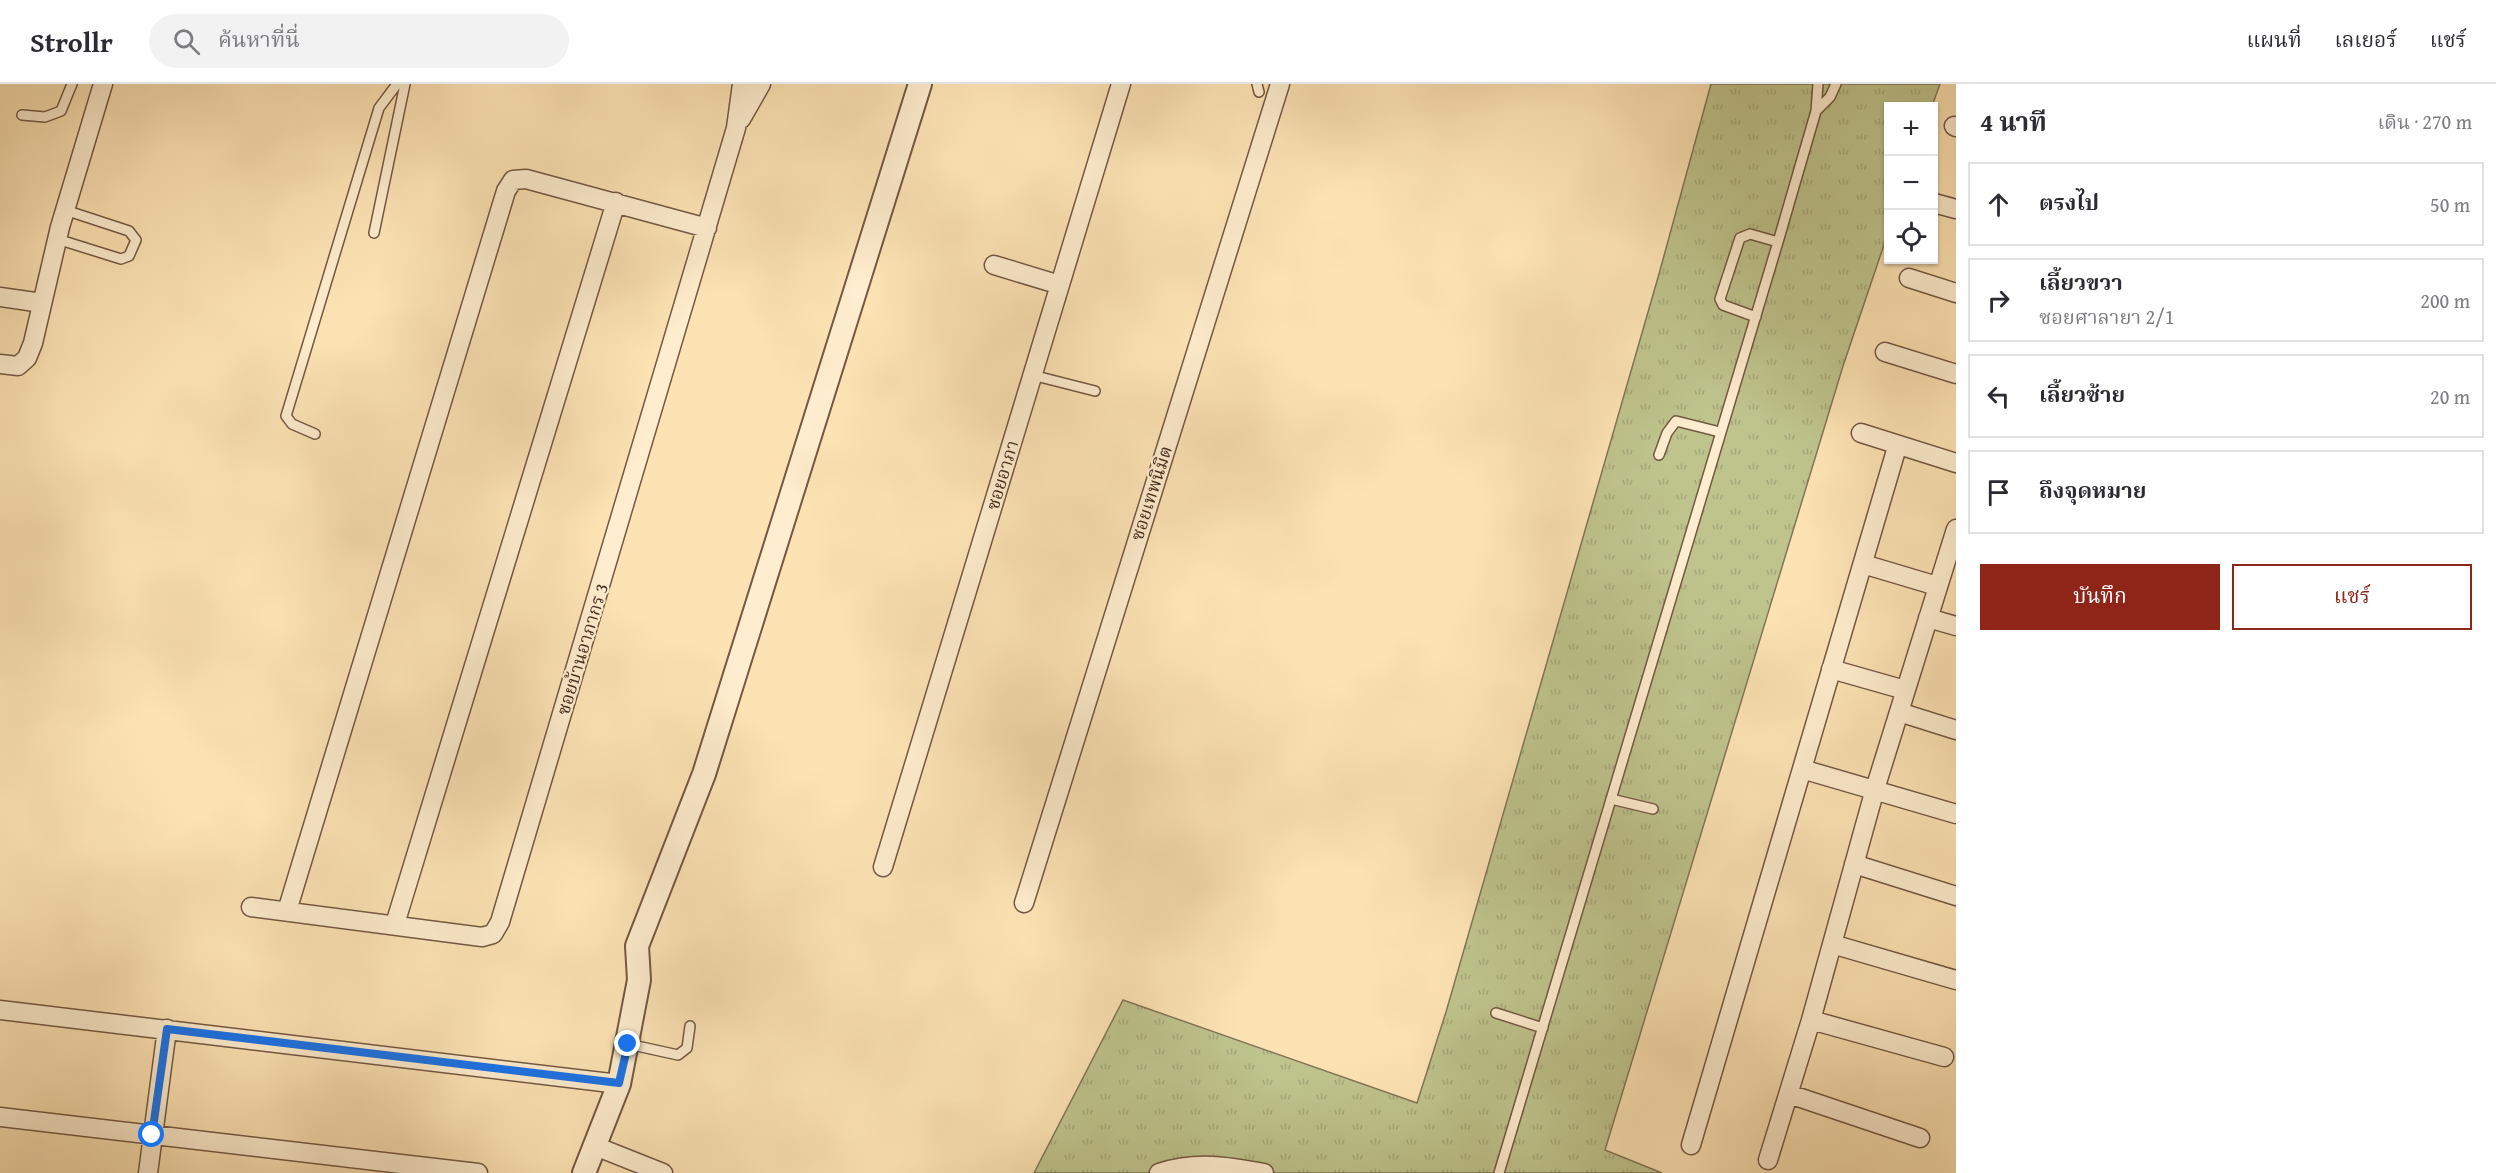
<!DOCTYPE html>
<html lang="th">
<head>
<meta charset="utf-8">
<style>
  :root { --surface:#fff; --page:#f2f2f3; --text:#2b2b33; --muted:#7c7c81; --line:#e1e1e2; --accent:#8f2418 }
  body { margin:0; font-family:"Gentium Book Plus","Noto Serif Thai",serif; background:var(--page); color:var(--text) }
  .controls { position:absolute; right:18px; top:18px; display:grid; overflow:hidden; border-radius:0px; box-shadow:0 2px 4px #0004 }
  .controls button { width:54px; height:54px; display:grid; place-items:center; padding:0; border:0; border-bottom:2px solid var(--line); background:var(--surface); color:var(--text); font:30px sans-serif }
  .stop { position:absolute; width:18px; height:18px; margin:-14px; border:4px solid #1a73e8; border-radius:50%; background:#fff }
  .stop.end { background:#1a73e8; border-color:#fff; box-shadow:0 2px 6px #0008 }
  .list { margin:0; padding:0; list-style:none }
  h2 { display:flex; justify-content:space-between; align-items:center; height:78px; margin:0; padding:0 24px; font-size:26px }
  h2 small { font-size:20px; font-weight:400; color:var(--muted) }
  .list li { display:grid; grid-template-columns:39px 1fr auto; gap:18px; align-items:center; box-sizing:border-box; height:84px; margin:0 12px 12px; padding:0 12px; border:2px solid var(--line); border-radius:0px }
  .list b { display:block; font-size:22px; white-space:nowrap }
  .list p { margin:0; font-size:20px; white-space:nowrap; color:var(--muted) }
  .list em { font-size:20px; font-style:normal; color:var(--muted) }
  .actions { display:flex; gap:12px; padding:18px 24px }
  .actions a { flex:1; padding:14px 0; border:2px solid var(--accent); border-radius:0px; text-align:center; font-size:21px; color:var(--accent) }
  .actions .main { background:var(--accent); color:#fff }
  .icon { flex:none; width:33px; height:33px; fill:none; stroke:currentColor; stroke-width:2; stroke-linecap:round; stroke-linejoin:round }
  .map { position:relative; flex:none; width:1956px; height:1089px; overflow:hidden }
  header { display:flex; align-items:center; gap:36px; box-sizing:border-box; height:84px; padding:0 30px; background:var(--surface); border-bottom:2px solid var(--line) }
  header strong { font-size:28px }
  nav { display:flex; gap:33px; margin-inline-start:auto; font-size:21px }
  .search { width:420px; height:54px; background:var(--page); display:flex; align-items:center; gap:15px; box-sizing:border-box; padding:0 21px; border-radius:33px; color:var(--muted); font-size:22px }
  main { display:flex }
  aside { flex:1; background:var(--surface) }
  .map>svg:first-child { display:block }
  .grass { fill:url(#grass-tufts); stroke:#827656; stroke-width:1.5 }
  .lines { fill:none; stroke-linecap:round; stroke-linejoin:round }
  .service-casing { stroke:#745844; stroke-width:12 }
  .minor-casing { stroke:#745844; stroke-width:21 }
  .tertiary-casing { stroke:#745844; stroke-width:26 }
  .service { stroke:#feedce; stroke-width:9 }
  .minor { stroke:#feedce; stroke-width:18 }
  .tertiary { stroke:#feedce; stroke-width:22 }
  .route { stroke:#1a73e8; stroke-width:8 }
  .labels { text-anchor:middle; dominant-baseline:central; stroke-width:4.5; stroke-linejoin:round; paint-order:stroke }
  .street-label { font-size:18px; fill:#46291e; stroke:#feedce }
</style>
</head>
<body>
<header>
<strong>Strollr</strong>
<div class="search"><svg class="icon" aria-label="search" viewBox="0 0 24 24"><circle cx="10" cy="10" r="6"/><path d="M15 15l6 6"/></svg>ค้นหาที่นี่</div>
<nav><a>แผนที่</a><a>เลเยอร์</a><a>แชร์</a></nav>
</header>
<main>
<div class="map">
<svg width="1956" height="1089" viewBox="0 0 1956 1089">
  <defs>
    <pattern id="grass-tufts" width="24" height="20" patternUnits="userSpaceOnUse" patternTransform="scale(1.5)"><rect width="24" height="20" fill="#bfc48d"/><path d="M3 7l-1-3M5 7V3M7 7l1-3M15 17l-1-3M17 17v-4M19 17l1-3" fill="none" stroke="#a6a879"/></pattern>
  </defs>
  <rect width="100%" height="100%" fill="#fde3b4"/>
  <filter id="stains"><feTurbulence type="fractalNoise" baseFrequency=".00333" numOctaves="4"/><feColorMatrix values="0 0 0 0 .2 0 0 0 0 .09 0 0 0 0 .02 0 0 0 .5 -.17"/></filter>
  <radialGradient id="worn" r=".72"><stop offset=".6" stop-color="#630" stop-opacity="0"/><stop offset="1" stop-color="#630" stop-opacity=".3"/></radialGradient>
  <path class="grass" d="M1711 0H1940L1932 22H1888V149L1843 282 1605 1066 1662 1089H1034L1123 916 1417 1019 1446 928 1659 190Z"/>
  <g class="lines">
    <g class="service-casing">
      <path id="service" d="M1257 0 1259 8
        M1816 27 1830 13 1836 0
        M22 31 45 33 61 27 72 0
        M374 149 405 0
        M57 155 121 175 129 172 136 156 129 147 65 126
        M1756 233 1723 221 1720 215 1740 154 1750 150 1778 158
        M1032 291 1095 307
        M315 350 292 340 286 332 379 24 397 0
        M1659 371 1667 349 1676 337 1720 348
        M1611 715 1653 725
        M1496 929 1543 944
        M628 960 678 971 687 964 690 942
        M1499 1089 1778 158 1816 27 1818 0"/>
    </g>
    <g class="minor-casing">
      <path id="minor" d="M741 35 761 0
        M1954 42 1956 43
        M1934 119 1956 125
        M994 181 1060 201
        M1909 194 1956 209
        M0 213 42 219
        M1885 268 1956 290
        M0 280 18 282 27 274 33 259 60 143 103 0
        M1861 349 1956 379
        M1863 480 1937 502
        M1928 534 1956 542
        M1831 585 1905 606
        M1899 628 1956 646
        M1802 685 1956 730
        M1854 780 1956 812
        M883 783 1121 0
        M1024 819 1280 0
        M251 823 482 853 493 850 500 838 736 44 742 0
        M287 827 506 107 513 96 526 95 707 144
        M395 840 616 118
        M1832 860 1956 896
        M0 926 619 1000
        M1811 936 1944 973
        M1789 1010 1920 1054
        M0 1033 478 1089
        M1691 1061 1897 363
        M595 1062 663 1089
        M1768 1076 1811 936 1875 705 1956 445
        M148 1089 167 945
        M1159 1089C1194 1077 1228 1082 1264 1089"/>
    </g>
    <g class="tertiary-casing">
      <path id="tertiary" d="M584 1089 619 1000 639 896 637 862 704 690 920 0"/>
    </g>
    <use href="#service" class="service"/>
    <use href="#minor" class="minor"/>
    <use href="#tertiary" class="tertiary"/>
  </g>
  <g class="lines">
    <path class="route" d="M152 1051 167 945 619 999 628 960"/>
  </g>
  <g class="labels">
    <g class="street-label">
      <text transform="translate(1002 391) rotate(-73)">ซอยอาภา</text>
      <text transform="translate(1151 409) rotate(-72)">ซอยเทพนิมิต</text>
      <text transform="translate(582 565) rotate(-73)">ซอยบ้านอาภากร 3</text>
    </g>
  </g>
  <rect width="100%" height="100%" filter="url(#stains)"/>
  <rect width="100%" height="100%" fill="url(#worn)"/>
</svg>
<div class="controls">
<button>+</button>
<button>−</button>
<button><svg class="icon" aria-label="locate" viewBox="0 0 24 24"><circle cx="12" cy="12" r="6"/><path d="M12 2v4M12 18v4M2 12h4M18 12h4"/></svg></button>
</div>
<div class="stop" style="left:152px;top:1051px"></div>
<div class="stop end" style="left:628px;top:960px"></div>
</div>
<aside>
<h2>4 นาที<small>เดิน · 270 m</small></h2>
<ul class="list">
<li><svg class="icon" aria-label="ahead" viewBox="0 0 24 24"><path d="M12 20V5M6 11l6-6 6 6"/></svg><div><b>ตรงไป</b></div><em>50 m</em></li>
<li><svg class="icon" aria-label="right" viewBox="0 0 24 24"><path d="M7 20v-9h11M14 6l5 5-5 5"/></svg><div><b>เลี้ยวขวา</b><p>ซอยศาลายา 2/1</p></div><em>200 m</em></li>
<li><svg class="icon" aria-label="left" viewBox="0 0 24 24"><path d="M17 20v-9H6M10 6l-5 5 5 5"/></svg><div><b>เลี้ยวซ้าย</b></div><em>20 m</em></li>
<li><svg class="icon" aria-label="arrive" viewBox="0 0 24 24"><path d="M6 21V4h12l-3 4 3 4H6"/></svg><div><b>ถึงจุดหมาย</b></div></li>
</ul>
<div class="actions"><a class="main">บันทึก</a><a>แชร์</a></div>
</aside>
</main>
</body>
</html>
